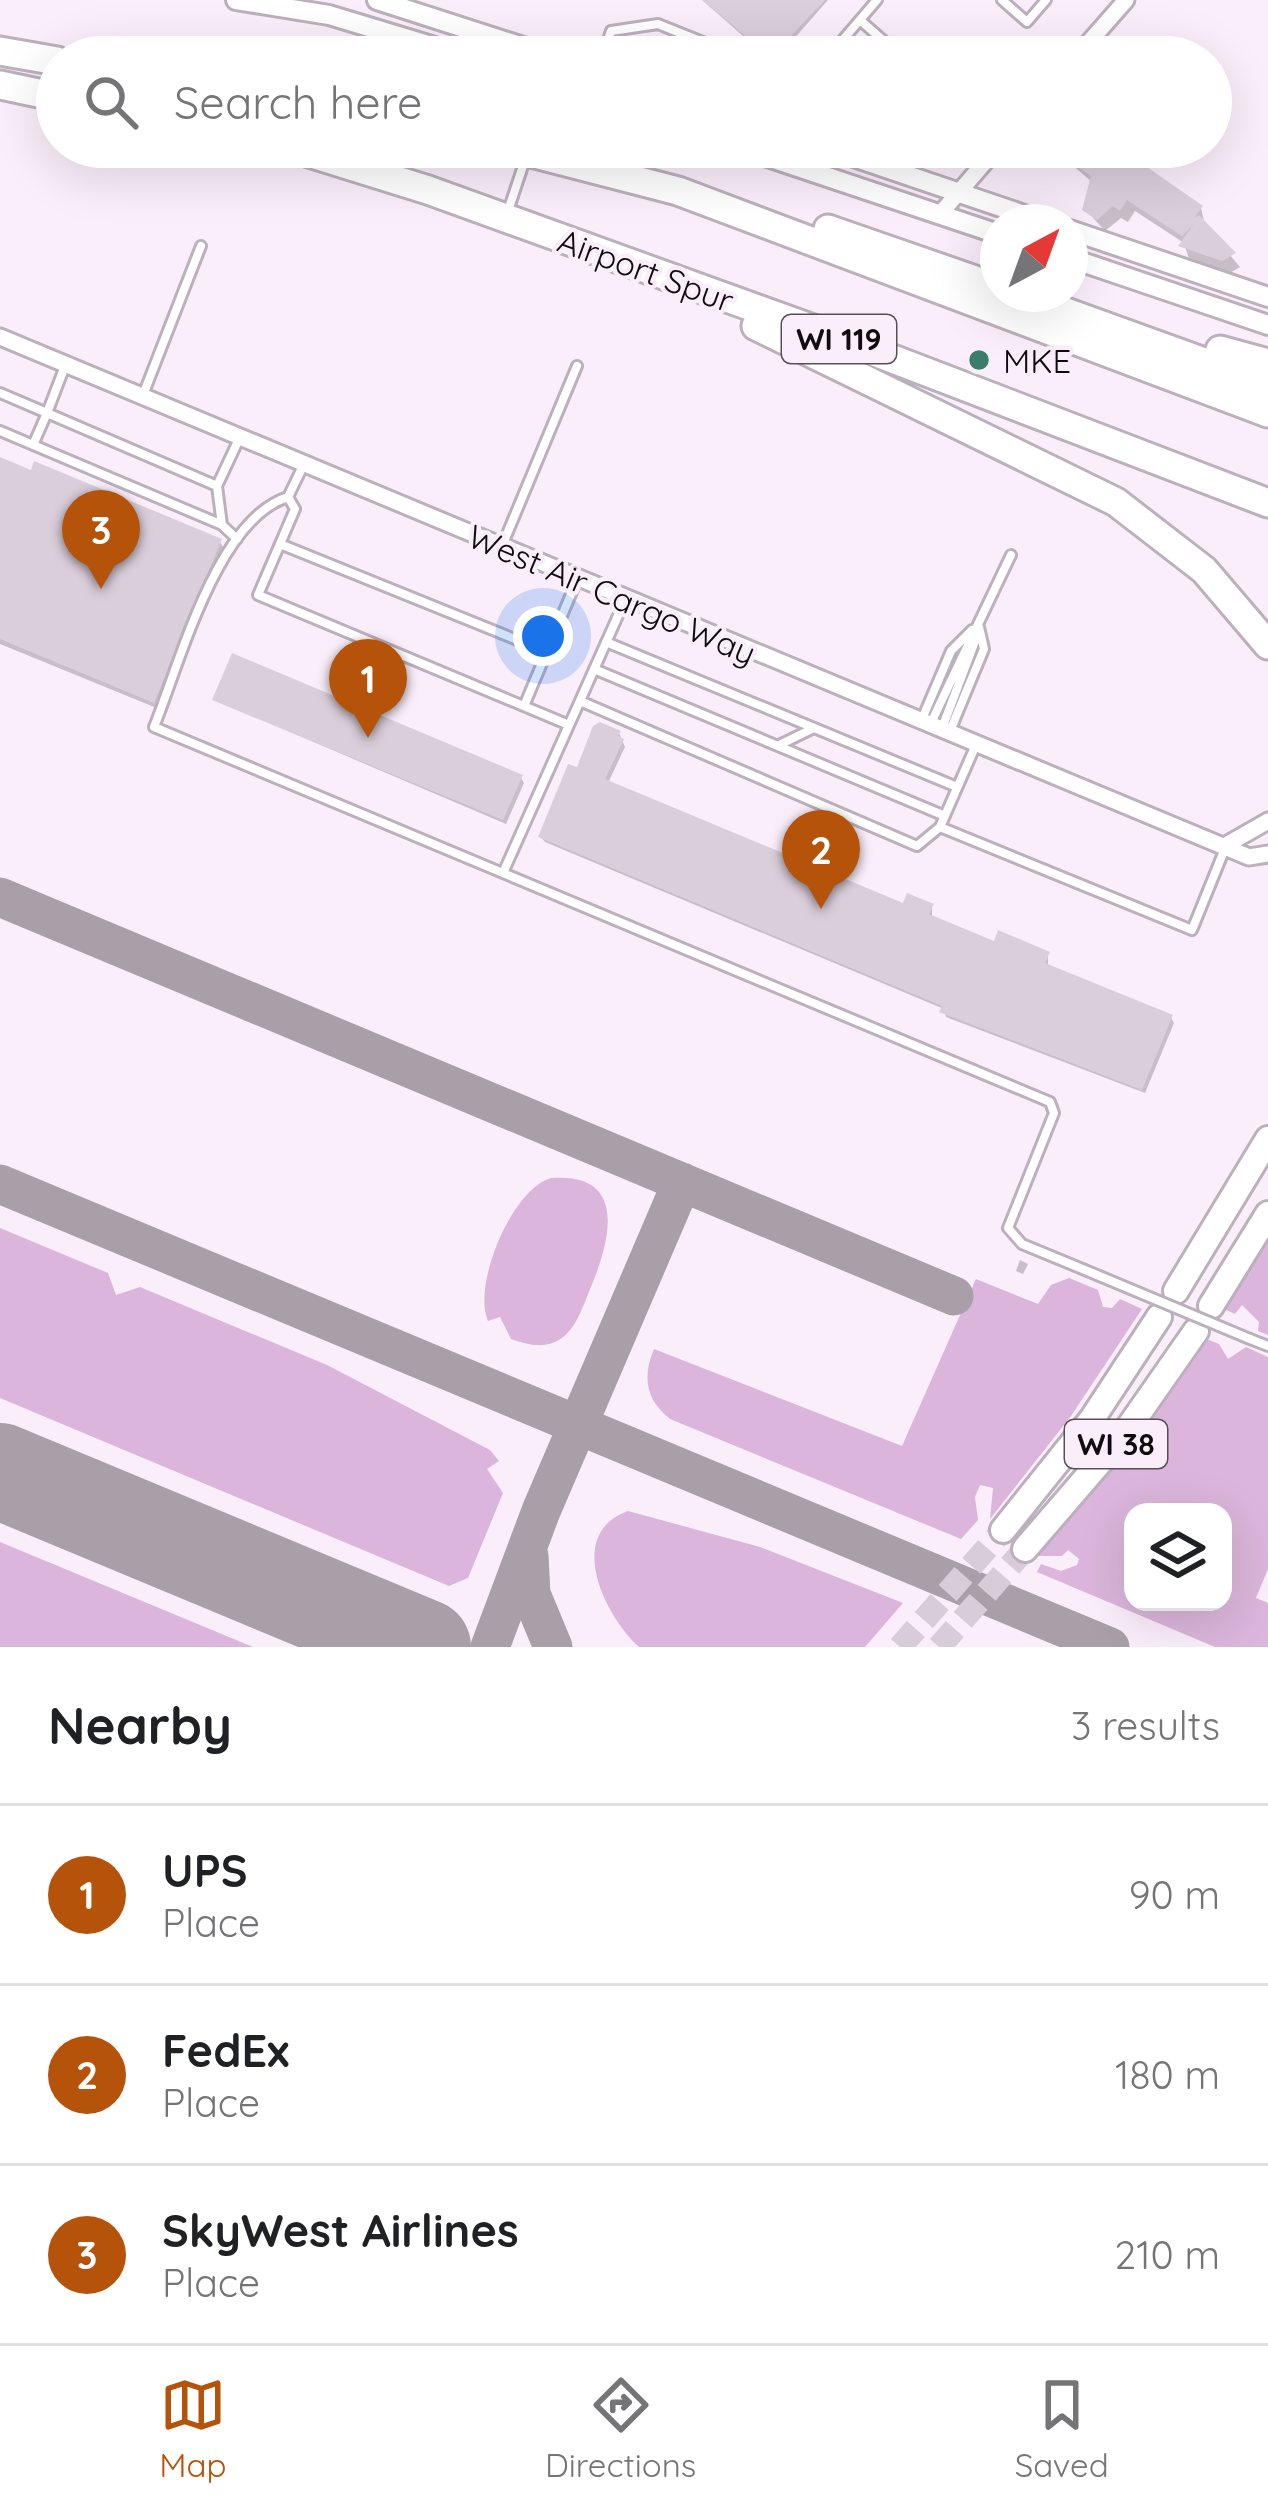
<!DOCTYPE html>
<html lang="en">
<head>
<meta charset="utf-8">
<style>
  :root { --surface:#fff; --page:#f6f6f6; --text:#202124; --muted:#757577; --line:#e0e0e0; --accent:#b45309 }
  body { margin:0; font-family:Quicksand,sans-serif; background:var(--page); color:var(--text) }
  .controls { position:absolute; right:36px; bottom:36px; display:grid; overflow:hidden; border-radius:24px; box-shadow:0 12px 48px #0002 }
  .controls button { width:108px; height:108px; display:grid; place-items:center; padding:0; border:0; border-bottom:3px solid var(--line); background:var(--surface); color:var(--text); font:60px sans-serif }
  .compass { position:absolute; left:980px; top:204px; width:108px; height:108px; border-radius:50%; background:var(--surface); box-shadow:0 12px 48px #0002; rotate:41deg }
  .you { position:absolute; left:543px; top:636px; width:42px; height:42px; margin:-30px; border:9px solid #fff; border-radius:50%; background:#1a73e8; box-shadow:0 0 0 18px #1a73e833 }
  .badge { display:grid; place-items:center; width:78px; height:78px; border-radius:50%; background:var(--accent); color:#fff; font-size:39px; font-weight:700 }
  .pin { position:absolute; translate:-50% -99px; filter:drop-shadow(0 3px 6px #0008) }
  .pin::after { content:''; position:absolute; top:63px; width:42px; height:36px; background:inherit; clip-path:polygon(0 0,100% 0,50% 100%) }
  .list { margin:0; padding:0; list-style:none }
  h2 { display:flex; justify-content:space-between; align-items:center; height:156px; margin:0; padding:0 48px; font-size:51px }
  h2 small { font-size:39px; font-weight:400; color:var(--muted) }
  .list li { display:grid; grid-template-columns:78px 1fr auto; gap:36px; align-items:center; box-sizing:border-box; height:180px; padding:0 48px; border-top:3px solid var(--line) }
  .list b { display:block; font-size:45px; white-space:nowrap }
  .list p { margin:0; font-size:39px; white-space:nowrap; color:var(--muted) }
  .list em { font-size:39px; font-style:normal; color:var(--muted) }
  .icon { flex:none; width:66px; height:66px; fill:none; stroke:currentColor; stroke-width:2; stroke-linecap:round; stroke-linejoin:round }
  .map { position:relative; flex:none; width:1268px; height:1647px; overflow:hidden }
  .search { position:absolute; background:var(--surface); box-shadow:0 12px 48px #0002; left:36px; right:36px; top:36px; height:132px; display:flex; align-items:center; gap:30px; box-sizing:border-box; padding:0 42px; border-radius:66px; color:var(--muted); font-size:45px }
  .sheet { height:696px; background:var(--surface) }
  nav { display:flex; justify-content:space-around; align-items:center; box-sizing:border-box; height:168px; border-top:3px solid var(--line); background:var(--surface); font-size:33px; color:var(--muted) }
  nav a { display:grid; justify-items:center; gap:6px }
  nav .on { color:var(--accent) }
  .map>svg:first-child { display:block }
  .green { fill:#dbb5db; fill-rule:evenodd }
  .shadow { fill:#0003 }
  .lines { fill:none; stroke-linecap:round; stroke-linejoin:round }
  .taxiway { stroke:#a89fa8; stroke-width:39 }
  .runway { stroke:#a89fa8; stroke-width:96 }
  .building { fill:#daceda }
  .primary-tunnel { stroke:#d7ccd7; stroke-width:24; stroke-dasharray:24 12; stroke-linecap:butt }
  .service-casing { stroke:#bcb0bc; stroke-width:14 }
  .minor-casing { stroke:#bcb0bc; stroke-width:21 }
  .tertiary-casing { stroke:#bcb0bc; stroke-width:24 }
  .primary-casing { stroke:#bcb0bc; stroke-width:30 }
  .motorway-casing { stroke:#bcb0bc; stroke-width:33 }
  .service { stroke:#fff; stroke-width:8 }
  .minor { stroke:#fff; stroke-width:15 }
  .tertiary { stroke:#fff; stroke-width:18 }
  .primary { stroke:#fff; stroke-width:24 }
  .motorway { stroke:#fff; stroke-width:27 }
  .service-bridge-casing { stroke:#bcb0bc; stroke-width:14; stroke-linecap:butt }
  .service-bridge { stroke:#fff; stroke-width:8 }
  .poi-dot { fill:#3b7d6d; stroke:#faeefa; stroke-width:4.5 }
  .labels { text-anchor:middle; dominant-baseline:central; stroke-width:9; stroke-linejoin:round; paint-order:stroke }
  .shield { fill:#faeefa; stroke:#564f56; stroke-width:3 }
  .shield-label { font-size:30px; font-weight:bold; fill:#0f0b0f }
  .street-label { font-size:33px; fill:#0f0b0f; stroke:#faeefa }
  .poi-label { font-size:33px; fill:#0f0b0f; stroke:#faeefa; text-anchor:start }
</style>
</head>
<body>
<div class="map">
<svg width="1268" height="1647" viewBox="0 0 1268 1647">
  <rect width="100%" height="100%" fill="#faeefa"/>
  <path class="green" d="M551 1178C630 1172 609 1243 591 1287 583 1305 576 1332 557 1341 541 1349 526 1344 511 1339L500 1317 488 1321C472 1285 512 1189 551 1178Z
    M0 1228 108 1273 116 1295 140 1287 327 1365 490 1450 499 1461 487 1469 503 1493 468 1578 449 1586 0 1398Z
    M1268 1236V1335L1258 1331 1259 1322 1242 1305 1235 1314 1224 1309Z
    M1069 1278 1098 1290 1103 1307 1112 1308 1120 1299 1142 1309 1071 1416 990 1519 993 1488 980 1485 975 1497 978 1520 961 1539 670 1419C646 1400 642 1377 654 1349L902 1446 976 1279 1038 1304 1051 1285Z
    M1204 1338 1219 1344 1228 1359 1246 1347 1268 1357V1569L1256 1598 1268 1603V1647H1215L1037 1572 1041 1564 1061 1571 1077 1565 1079 1559 1068 1550 1062 1556H1034L1117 1460ZM1133 1512H1223V1602H1133Z
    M628 1511 760 1547 903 1603 865 1647H639C605 1616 564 1534 628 1511Z
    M0 1542 253 1647H0Z"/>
  <path class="shadow" d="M702 0H828L778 57H767Z
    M1051 147H1113L1127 157 1133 148 1145 170 1201 208 1205 225 1240 267 1230 273 1189 259 1184 243 1135 211 1128 222 1121 218 1105 231 1086 210 1092 182Z
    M0 460 220 542 225 550 159 709 0 644Z
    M215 700 521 778 524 783 506 824Z
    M619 733 625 747 608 783 904 907 932 906V919L995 945 1048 954V967L1171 1018 1174 1023 1145 1093 946 1017 944 1009 545 842 541 837 579 771Z
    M1020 1260 1028 1264 1023 1274 1016 1271Z"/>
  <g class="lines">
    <path class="taxiway" d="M0 897 954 1296
      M0 1184 1110 1647
      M529 1556 531 1594 553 1647
      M490 1647 541 1511 682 1182"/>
    <path class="runway" d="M0 1471 423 1647"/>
  </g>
  <path class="building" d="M702 0H825L771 57Z
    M1050 147H1118L1127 153 1137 147 1143 151 1137 160 1203 206 1194 218 1199 215 1236 253 1222 261 1178 246 1194 224 1182 236 1127 200 1120 211 1113 206 1097 220 1082 210 1091 176Z
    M0 457 31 470 34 461 222 539 154 703 0 639Z
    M232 653 523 775 503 820 212 700Z
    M600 722 621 731 618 736 624 739 605 779 903 903 907 893 934 904 929 914 994 941 998 930 1050 952 1045 963 1173 1015 1142 1090 939 1012 942 1006 538 837 568 764 577 767 593 726Z"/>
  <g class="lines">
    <path class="primary-tunnel" d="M900 1647 1003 1530
      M939 1647 1025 1549"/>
    <g class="service-casing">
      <path id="service" d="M1002 0 1027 22 1046 0
        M860 20 902 57
        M602 57 611 31 658 24 740 57
        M828 57 877 0
        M508 211 526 157
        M0 393 47 413 65 366
        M143 395 201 246
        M0 431 220 524
        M33 445 47 413 217 486 222 525 237 539
        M304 464 288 497C217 519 180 663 154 727L1050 1102 1054 1113 1008 1228 1022 1244 1097 1275
        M217 486 239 439
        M288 497 295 509 258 595 569 725
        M280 544 547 652
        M502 546 577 366
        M606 642 957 787
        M594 669 945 816
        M580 701 917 846 940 827
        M524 706 577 580
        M922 719 951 651 972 630
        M929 727 1011 555
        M941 731 978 633
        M950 731 984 649 979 627
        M779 745 814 728
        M975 747 940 827 1192 930 1226 846
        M503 873 625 600
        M1250 1339 1268 1346"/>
    </g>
    <g class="minor-casing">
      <path id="minor" d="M1076 57 1126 0
        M940 214 998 147
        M0 337 1249 857 1268 854
        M1226 845 1268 821"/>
    </g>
    <g class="tertiary-casing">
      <path id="tertiary" d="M236 0 329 15 468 57
        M377 0 554 57
        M738 147 998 234
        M824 147 1045 222
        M1070 230 1268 297
        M1070 258 1268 325"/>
    </g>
    <g class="primary-casing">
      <path id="primary" d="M1176 1291 1268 1139
        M1211 1306 1268 1214
        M1003 1530 1092 1419 1159 1317
        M1025 1549 1124 1434 1196 1331"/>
    </g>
    <g class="motorway-casing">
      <path id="motorway" d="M0 51 57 61
        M0 85 57 97
        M290 147 428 190 838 338 1268 503
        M508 147 678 191 1268 413
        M828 229 998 288
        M1016 294 1268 385
        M756 326 1116 502 1204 570 1268 645
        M1220 350 1268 363"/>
    </g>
    <use href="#service" class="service"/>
    <use href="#minor" class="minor"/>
    <use href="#tertiary" class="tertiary"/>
    <use href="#primary" class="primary"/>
    <use href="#motorway" class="motorway"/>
    <g class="service-bridge-casing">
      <path id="service-bridge" d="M1097 1275 1250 1339"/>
    </g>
    <use href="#service-bridge" class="service-bridge"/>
  </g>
  <circle class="poi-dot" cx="979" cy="360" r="12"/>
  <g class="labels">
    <g class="shield">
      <rect x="782" y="315" width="114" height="48" rx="9"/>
      <rect x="1065" y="1420" width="102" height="48" rx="9"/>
    </g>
    <g class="shield-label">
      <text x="839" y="339">WI 119</text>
      <text x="1116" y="1444">WI 38</text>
    </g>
    <g class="street-label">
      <text transform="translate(646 270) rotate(20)">Airport Spur</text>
      <text transform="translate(612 594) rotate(23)">West Air Cargo Way</text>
    </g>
    <g class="poi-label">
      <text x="1003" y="360">MKE</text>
    </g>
  </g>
</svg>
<div class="controls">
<button><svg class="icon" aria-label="layers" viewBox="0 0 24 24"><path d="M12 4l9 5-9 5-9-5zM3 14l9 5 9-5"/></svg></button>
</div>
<svg class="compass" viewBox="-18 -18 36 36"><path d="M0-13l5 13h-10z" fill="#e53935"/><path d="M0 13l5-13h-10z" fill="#757577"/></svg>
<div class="you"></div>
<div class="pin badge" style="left:368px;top:738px">1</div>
<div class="pin badge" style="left:821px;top:909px">2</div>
<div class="pin badge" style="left:101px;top:589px">3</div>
<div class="search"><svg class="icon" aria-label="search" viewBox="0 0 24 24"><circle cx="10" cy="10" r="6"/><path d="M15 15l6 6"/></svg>Search here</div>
</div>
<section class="sheet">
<h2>Nearby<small>3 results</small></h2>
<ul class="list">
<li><span class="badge">1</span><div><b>UPS</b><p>Place</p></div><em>90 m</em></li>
<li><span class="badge">2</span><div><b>FedEx</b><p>Place</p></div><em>180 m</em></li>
<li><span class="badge">3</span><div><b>SkyWest Airlines</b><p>Place</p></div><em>210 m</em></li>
</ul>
</section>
<nav>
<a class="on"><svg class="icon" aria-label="map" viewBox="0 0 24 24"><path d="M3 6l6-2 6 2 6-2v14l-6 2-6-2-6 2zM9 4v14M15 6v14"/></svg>Map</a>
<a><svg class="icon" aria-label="directions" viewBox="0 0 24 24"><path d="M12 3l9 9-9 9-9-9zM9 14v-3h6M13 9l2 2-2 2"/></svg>Directions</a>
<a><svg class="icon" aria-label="saved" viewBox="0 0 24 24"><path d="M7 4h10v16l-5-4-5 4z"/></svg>Saved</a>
</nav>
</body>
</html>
